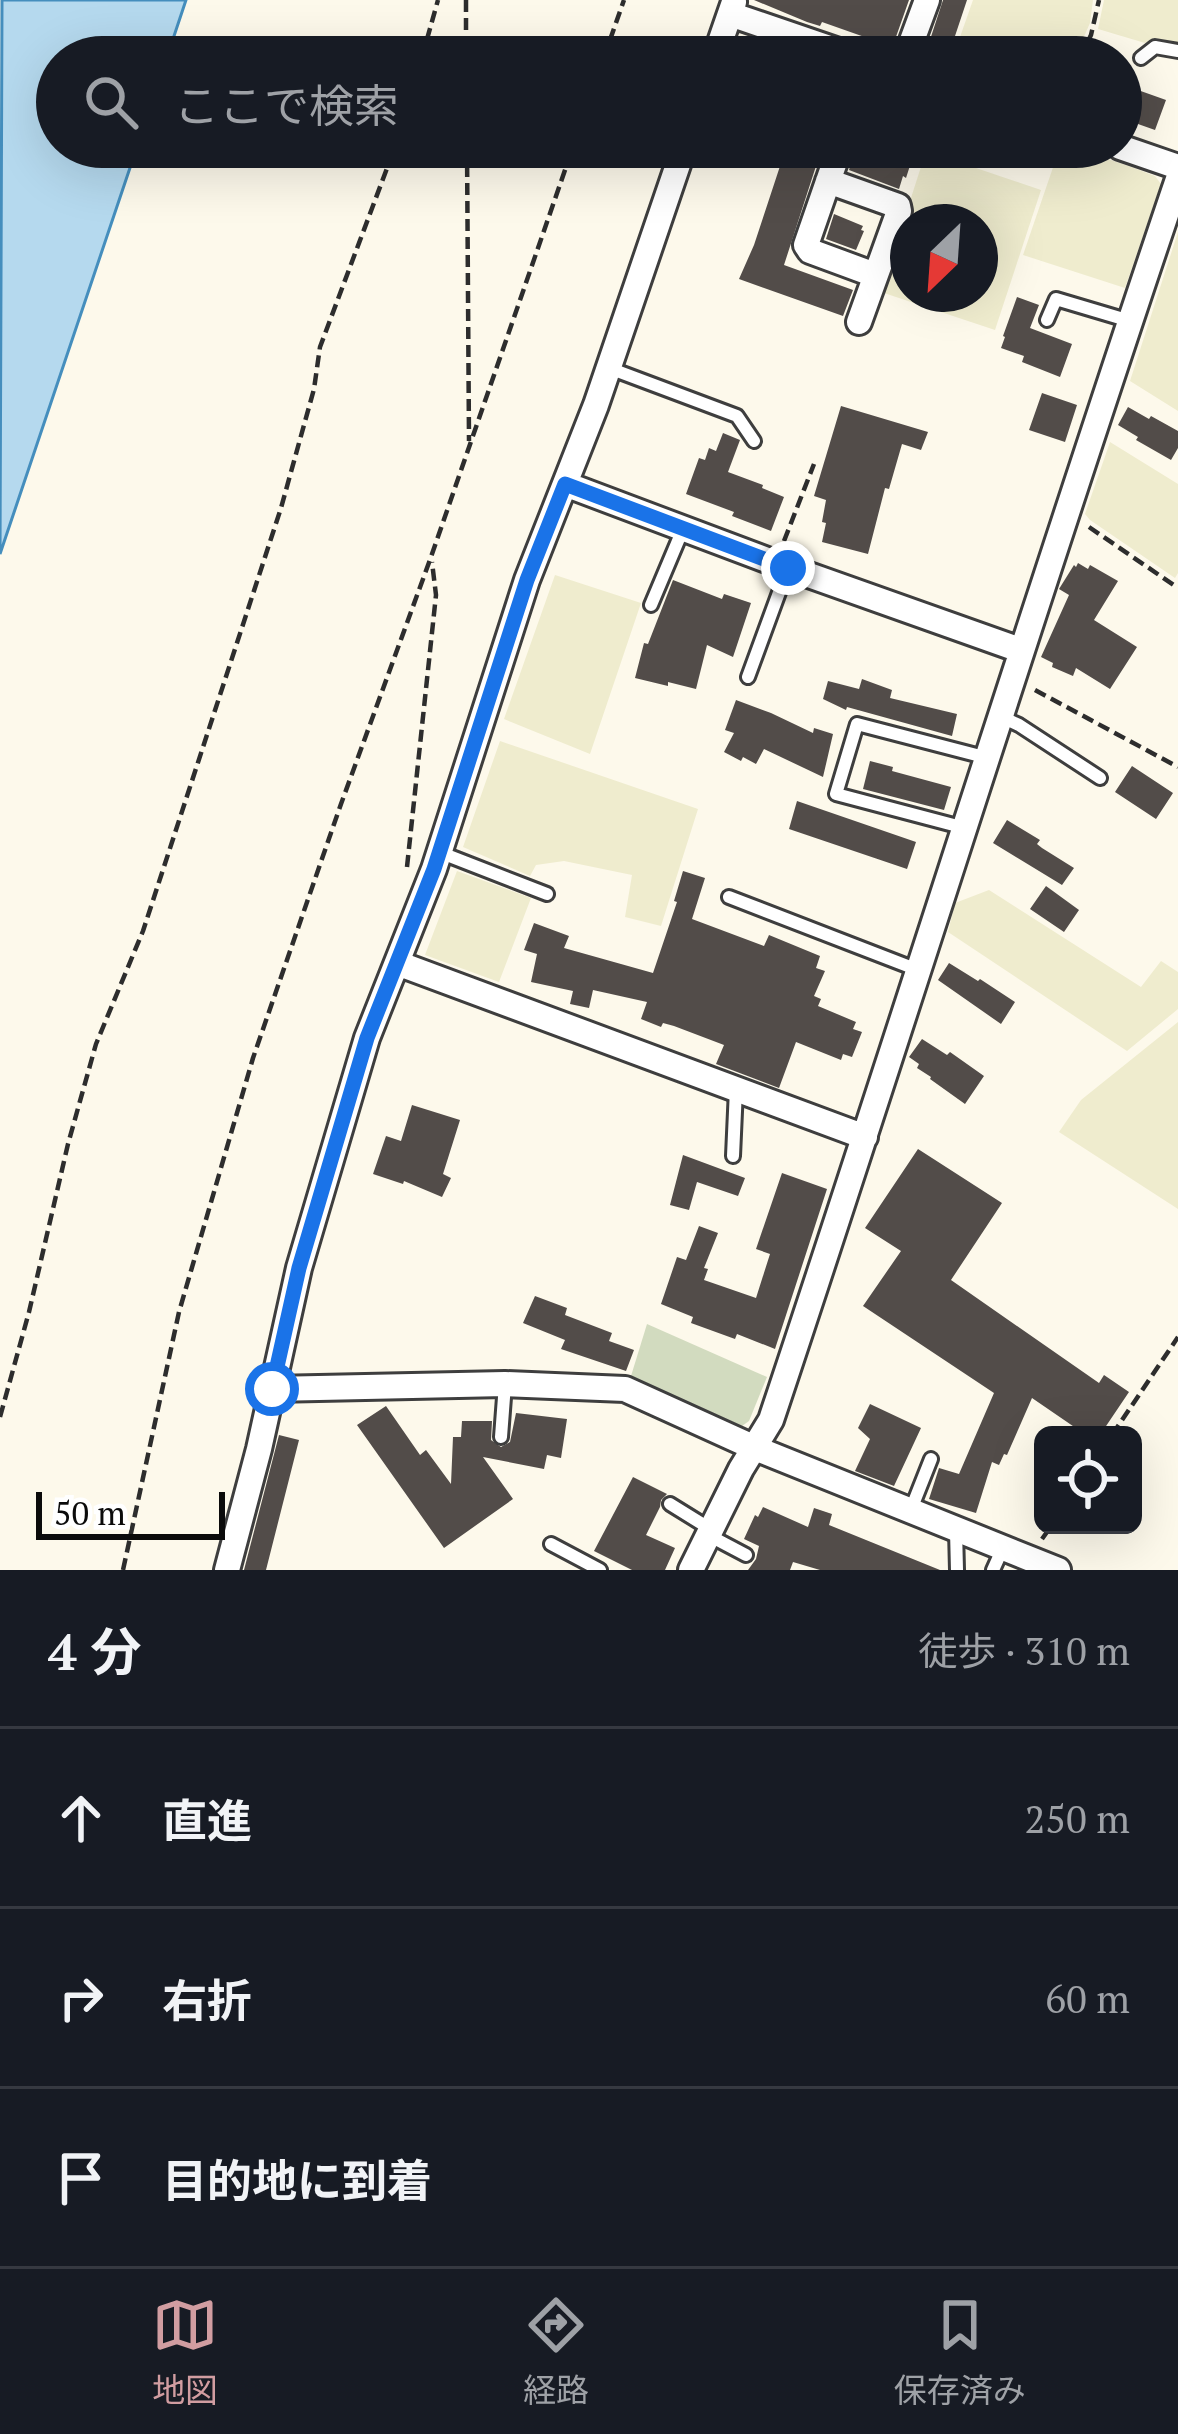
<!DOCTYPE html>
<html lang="ja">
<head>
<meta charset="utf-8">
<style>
  :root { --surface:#171b24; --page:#242831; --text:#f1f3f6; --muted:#9ea1a6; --line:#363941; --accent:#d19da1 }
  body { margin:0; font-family:"PT Serif","Noto Sans JP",serif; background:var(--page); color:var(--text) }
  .controls { position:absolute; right:36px; bottom:36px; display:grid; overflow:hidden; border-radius:18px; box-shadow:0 12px 48px #0002 }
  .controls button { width:108px; height:108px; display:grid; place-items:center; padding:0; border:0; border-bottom:3px solid var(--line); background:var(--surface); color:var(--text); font:60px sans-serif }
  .compass { position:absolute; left:890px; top:204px; width:108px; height:108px; border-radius:50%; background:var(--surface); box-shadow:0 12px 48px #0002; rotate:205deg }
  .scale { position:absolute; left:36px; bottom:30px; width:189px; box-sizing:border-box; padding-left:12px; border:6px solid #0b0b0b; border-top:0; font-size:33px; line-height:42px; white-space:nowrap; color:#0b0b0b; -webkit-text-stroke:9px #fff; paint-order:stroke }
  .stop { position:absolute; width:36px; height:36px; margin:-27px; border:9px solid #1a73e8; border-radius:50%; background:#fff }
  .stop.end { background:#1a73e8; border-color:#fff; box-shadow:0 3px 12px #0008 }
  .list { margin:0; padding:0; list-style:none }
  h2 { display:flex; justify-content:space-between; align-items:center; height:156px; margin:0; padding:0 48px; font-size:51px }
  h2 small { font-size:39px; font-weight:400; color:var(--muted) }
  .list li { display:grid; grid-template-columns:78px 1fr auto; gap:36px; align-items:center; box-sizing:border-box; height:180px; padding:0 48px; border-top:3px solid var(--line) }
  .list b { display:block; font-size:45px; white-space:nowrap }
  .list em { font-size:39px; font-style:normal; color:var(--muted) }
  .icon { flex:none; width:66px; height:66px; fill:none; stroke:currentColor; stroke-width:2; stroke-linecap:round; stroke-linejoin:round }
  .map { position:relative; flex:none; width:1178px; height:1570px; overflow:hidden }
  .search { position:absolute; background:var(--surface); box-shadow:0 12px 48px #0002; left:36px; right:36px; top:36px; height:132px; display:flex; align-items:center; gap:30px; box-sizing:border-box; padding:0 42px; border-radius:66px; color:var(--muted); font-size:45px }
  .sheet { height:696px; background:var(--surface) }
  nav { display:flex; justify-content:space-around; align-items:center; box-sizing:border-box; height:168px; border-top:3px solid var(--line); background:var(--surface); font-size:33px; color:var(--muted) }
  nav a { display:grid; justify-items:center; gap:6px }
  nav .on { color:var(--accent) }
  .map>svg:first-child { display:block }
  .farmland { fill:#efecce; fill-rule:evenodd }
  .cemetery { fill:#d2dbbf }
  .water { fill:#b5d9ee; stroke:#458ebd; stroke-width:3 }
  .building { fill:#524c49 }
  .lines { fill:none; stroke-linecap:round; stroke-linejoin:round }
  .service-casing { stroke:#3e3e3e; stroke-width:18 }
  .minor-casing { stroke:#3e3e3e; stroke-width:30 }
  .path { stroke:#2d2d2d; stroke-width:4.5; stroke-dasharray:12 6; stroke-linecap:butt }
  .service { stroke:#fff; stroke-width:12 }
  .minor { stroke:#fff; stroke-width:24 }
  .route { stroke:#1a73e8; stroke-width:15 }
</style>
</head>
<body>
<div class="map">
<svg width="1178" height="1570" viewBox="0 0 1178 1570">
  <rect width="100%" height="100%" fill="#fdf9eb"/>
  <path class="farmland" d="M973 0H1093L1090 23 1075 57H953Z
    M1104 0H1178V45L1155 38 1145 43 1098 29Z
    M1060 147H1073L1134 168 1155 176 1161 184 1125 288 1023 255Z
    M926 151 1041 190 995 330 881 292ZM908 222H980V294H908Z
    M1178 232V411L1130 381Z
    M1110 442 1178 484V573L1175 578 1090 520 1085 514Z
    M555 575 641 603 590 754 504 719Z
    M500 741 698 809 661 926 625 917 632 875 564 861 536 865 530 876 463 847Z
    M457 871 531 898 499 982 425 955Z
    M989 890 1141 987 1161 961 1178 972V1009L1127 1051 948 932 955 903Z
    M1178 1022V1209L1059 1132 1081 1100Z"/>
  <path class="cemetery" d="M647 1324 767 1377 749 1421 742 1426 631 1376Z"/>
  <path class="water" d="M2 0H186L167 57H57V147H137L0 554Z"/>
  <path class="building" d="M754 0H909L891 51 872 44 873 40 822 22 820 26 807 22Z
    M943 0H967L948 57 927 49Z
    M1121 84 1166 100 1155 130 1121 118Z
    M856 147H916L906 178 903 176 899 189 849 170Z
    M784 154 816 166 784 265 853 290 843 316 739 279 754 245Z
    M834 214 863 226 861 230 864 231 856 250 826 239Z
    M1017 297 1039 305 1030 328 1072 344 1060 377 1022 362 1024 356 1001 348 1005 337 1003 336Z
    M1042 393 1077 405 1065 442 1029 430Z
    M841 406 928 432 921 450 902 444 889 489 885 488 868 554 822 542 826 523 822 522 826 500 814 496Z
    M1128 407 1149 419 1151 416 1178 431V448L1171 460 1136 440 1138 437 1118 425Z
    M723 433 740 440 728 472 763 485 762 488 784 497 771 531 732 516 734 512 686 494 699 458 705 460 709 448 716 451Z
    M1078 563 1088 569 1090 565 1118 581 1094 620 1137 647 1110 689 1076 668 1073 676 1052 667 1053 663 1041 657 1069 595 1059 589 1074 565 1076 567Z
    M673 580 722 599 724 594 751 603 733 657 707 645 696 689 668 682V686L635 678 644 643 648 644Z
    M862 679 892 690 890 698 957 714 952 736 847 707 846 710 823 699 828 681 859 689Z
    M736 700 771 713 813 733 814 728 833 734 823 777 764 749 756 764 743 757 741 761 724 752 734 733 725 730Z
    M870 761 893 767 892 771 951 787 944 810 863 789Z
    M1132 766 1173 793 1156 819 1115 792Z
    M797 801 916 842 907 869 789 829Z
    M1007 820 1040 840 1037 844 1042 848 1074 868 1062 885 993 843Z
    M683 871 705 878 692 919 764 946 769 935 820 956 816 968 825 971 814 996 821 999 818 1006 856 1022 853 1029 862 1032 852 1057 843 1054 841 1060 796 1042 779 1088 716 1064 724 1045 674 1026 663 1023 661 1027 641 1019 647 1002 593 990 589 1008 570 1004 573 991 531 982 537 954 524 950 534 923 569 936 564 948 653 973 677 902 674 901Z
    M1046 886 1079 910 1064 932 1030 909Z
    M949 963 978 981 980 979 1015 1002 1001 1024 938 980Z
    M922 1039 947 1055 950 1052 984 1076 965 1104 930 1079 931 1077 917 1068 919 1064 909 1057Z
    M412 1105 460 1120 443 1174 451 1178 442 1197 404 1181 403 1184 373 1174 386 1136 401 1141Z
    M918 1149 1002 1203 951 1280 1099 1383 1104 1375 1129 1392 1100 1435H1086L1032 1398 1007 1455 1004 1454 999 1465 992 1462 976 1513 929 1499 939 1468 959 1474 994 1393 863 1306 901 1251 865 1228Z
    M683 1155 745 1178 738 1196 697 1182 689 1210 670 1205Z
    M782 1173 827 1189 775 1349 737 1334 735 1339 691 1323 693 1317 661 1304 677 1257 686 1260 699 1226 718 1233 704 1268 708 1269 704 1280 756 1298 770 1254 756 1249Z
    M535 1296 567 1308 565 1315 612 1333 609 1341 634 1350 626 1371 561 1349 565 1340 523 1323Z
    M870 1404 921 1428 894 1486 855 1471 870 1439 858 1428Z
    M386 1406 420 1455 426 1450 451 1484 453 1437H461L462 1421H492L491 1440 501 1447 510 1442 516 1413 567 1419 561 1458 547 1455 544 1469 483 1457 513 1499 444 1548 357 1425Z
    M279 1435 299 1440 266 1570H244Z
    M633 1477 667 1494 661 1500 660 1507 646 1535 675 1548 665 1570H632L594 1551Z
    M763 1507 808 1527 814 1508 832 1514 829 1525 940 1570H820L793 1562 790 1570H748L756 1559 759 1546 744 1539 755 1515 758 1517Z"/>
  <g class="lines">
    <g class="service-casing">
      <path id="service" d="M1141 58 1155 47 1178 51
        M1047 320 1056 299 1130 321
        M609 368 737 416 754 441
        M651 605 683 529
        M748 677 788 568
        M1002 717 1019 725 1100 778
        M965 828 836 794 857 724 988 758
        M439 852 547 894
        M729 897 918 970
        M733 1156 736 1089
        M501 1437 505 1384
        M670 1504 712 1530
        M910 1512 931 1459
        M956 1530 957 1570
        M710 1536 746 1555
        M551 1544 600 1570
        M993 1570 1002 1550"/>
    </g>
    <g class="minor-casing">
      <path id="minor" d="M730 14 856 57
        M715 57 734 2
        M906 57 927 0
        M840 147 806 245 810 251 875 275
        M1120 147 1178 167
        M828 181 898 206 899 211 859 322
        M565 484 775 563 1020 650
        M397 963 865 1137
        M272 1389 505 1384 625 1389 755 1448 1058 1570
        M227 1570 259 1449 299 1268 367 1038 434 869 527 580 596 405 684 147
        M691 1570 741 1469 771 1420C909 1007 1038 591 1178 179"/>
    </g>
    <path class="path" d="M466 0V57
      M422 57 438 0
      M604 57 624 0
      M1080 57 1091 35 1099 0
      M467 147 469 441
      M1089 527 1178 588
      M784 541 814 464
      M1035 690 1178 767
      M407 867 436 595 432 562
      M0 1417 29 1312 68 1144 96 1044 143 931 281 508 314 389 320 347 395 147
      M1112 1435 1178 1337
      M1042 1539 1052 1525
      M123 1570 179 1312 253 1058 341 804 431 557 573 147"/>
    <use href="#service" class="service"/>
    <use href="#minor" class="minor"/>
  </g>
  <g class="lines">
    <path class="route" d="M272 1389 299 1268 367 1038 434 869 527 580 565 484 788 568"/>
  </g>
</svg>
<div class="controls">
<button><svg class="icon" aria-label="locate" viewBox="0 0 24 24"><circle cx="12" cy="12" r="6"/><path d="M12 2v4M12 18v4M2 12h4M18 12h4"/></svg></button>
</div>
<svg class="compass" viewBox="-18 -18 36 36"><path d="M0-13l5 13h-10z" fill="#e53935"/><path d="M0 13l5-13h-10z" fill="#9ea1a6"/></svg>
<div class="scale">50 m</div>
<div class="stop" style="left:272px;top:1389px"></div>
<div class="stop end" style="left:788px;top:568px"></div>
<div class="search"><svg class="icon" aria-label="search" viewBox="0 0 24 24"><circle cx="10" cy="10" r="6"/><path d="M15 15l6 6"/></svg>ここで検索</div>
</div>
<section class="sheet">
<h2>4 分<small>徒歩 · 310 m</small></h2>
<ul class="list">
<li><svg class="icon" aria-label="ahead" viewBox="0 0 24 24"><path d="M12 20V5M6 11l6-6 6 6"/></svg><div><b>直進</b></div><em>250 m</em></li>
<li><svg class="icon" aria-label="right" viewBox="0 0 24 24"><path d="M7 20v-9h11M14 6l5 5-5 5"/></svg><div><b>右折</b></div><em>60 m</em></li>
<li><svg class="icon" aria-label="arrive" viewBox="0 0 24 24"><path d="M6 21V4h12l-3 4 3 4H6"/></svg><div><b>目的地に到着</b></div></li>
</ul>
</section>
<nav>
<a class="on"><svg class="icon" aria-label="map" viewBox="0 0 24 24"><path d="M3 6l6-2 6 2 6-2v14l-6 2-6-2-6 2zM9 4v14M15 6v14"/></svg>地図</a>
<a><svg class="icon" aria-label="directions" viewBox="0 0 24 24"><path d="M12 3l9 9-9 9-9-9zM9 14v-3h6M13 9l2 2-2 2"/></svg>経路</a>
<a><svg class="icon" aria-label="saved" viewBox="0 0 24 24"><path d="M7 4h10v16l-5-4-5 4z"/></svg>保存済み</a>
</nav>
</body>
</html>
